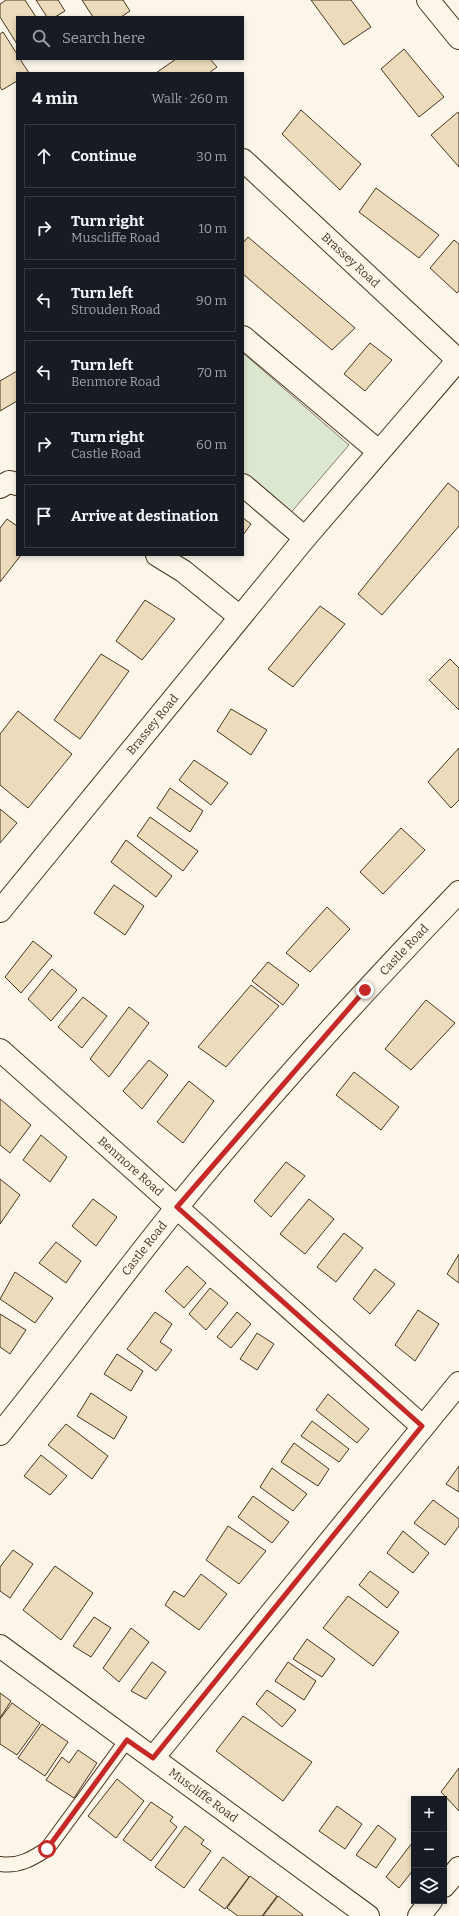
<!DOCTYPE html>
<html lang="en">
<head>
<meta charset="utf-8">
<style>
  :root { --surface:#171b24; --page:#20242c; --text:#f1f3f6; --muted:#9ea1a6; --line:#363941 }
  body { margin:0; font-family:Bitter,serif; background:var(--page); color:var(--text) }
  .controls { position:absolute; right:12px; bottom:12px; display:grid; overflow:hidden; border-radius:0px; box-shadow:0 2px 6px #0003 }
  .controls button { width:36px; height:36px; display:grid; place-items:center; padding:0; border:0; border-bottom:1px solid var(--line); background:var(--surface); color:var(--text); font:20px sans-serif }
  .stop { position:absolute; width:12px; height:12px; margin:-9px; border:3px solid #c62828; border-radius:50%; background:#fff }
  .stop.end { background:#c62828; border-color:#fff; box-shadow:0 1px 4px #0008 }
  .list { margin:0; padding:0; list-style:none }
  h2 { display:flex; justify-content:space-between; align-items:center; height:52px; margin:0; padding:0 16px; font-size:17px }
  h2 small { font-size:13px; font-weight:400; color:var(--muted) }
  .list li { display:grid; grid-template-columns:26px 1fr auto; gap:12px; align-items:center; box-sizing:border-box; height:64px; margin:0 8px 8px; padding:0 8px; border:1px solid var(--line); border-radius:0px }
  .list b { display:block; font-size:15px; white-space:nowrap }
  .list p { margin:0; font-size:13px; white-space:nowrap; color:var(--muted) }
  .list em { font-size:13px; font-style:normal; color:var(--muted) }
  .icon { flex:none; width:22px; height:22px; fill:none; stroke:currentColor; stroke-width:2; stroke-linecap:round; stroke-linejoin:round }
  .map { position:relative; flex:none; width:459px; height:1916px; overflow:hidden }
  .search { position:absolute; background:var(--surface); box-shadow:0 2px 6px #0003; left:16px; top:16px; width:228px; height:44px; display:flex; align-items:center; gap:10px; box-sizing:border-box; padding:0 14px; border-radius:0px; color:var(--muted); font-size:15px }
  .panel { position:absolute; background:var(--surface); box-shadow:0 2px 6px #0003; left:16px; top:72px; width:228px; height:484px; border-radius:0px }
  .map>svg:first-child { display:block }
  .green { fill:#dce7d0; stroke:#887966 }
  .building { fill:#ecdcbc; stroke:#4a3520 }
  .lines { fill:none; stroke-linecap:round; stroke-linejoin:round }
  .lane-casing { stroke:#4a3520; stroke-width:16 }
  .street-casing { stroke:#4a3520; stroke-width:24 }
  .lane { stroke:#fbf6e9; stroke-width:14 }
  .street { stroke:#fbf6e9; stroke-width:22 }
  .route { stroke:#c62828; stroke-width:5 }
  .labels { text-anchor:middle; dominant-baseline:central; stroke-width:3; stroke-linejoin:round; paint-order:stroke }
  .street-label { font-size:12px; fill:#4a3520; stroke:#fbf6e9 }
</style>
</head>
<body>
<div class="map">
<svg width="459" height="1916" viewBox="0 0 459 1916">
  <rect width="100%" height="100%" fill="#fbf6e9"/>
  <path class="green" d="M243 353 349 445 288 516 243 473Z"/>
  <path class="building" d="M6 0H25L36 17H17V44L0 17V4Z
    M36 0H58L65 11 55 17H47Z
    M82 0H123L130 11 121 17H93Z
    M311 0H351L371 27 344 45Z
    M3 32 17 54V59H20L29 73H17V81L2 90 0 87V34Z
    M404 49 444 97 419 117 381 69Z
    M176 59H210L217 67 209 73H156Z
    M301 110 361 164 340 190 282 134Z
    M458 112 459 114V167L431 135Z
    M376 188 439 235 419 258 359 212Z
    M248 237 355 328 332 350 243 274V243Z
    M454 240 459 244V291L457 293 430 268Z
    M370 343 392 360 365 391 344 374Z
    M17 371V401L0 411V381Z
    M448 483 459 492V526L382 615 358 594Z
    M243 518 251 524 243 535Z
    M7 519 17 526V555H21L0 582V528Z
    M145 600 175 619 142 660 116 641Z
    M320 606 345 624 293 687 268 669Z
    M101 654 129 671 80 739 54 720Z
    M450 659 459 668V710L429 680Z
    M231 709 267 730 251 755 217 731Z
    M18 711 72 754 28 808 0 785V734Z
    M459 748V800L451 808 428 782Z
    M194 760 228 783 211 805 179 780Z
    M170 788 203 811 190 832 157 808Z
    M0 809 17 823 0 843Z
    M150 817 198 851 183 871 137 836Z
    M401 828 425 850 383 894 360 872Z
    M126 840 172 876 156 897 111 862Z
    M114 885 144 906 125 935 94 913Z
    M327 907 350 929 310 972 286 953Z
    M33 941 52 956 21 993 5 977Z
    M268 962 299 985 283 1005 252 981Z
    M52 969 77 990 51 1021 28 999Z
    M251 985 279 1006 226 1067 198 1047Z
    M83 997 107 1016 82 1048 58 1027Z
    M426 1000 455 1023 411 1070 385 1049Z
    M129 1007 149 1023 109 1077 90 1059Z
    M149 1060 168 1075 142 1109 123 1091Z
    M354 1072 399 1107 381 1130 336 1095Z
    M189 1081 214 1101 183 1143 157 1122Z
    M0 1099 31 1125 10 1153 0 1145Z
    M41 1135 67 1157 50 1182 23 1160Z
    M286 1162 305 1176 271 1217 254 1201Z
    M0 1179 20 1195 0 1224Z
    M93 1199 117 1217 96 1246 72 1226Z
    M309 1199 334 1219 305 1254 280 1234Z
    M344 1233 363 1248 336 1282 317 1267Z
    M56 1242 81 1261 66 1283 39 1263Z
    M459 1254V1283L447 1274Z
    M187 1266 206 1283 184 1308 165 1291Z
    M375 1269 395 1284 370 1314 353 1299Z
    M15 1272 53 1298 35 1323 0 1299Z
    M210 1288 228 1303 206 1330 189 1314Z
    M418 1310 439 1324 415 1361 395 1345Z
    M155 1312 172 1324 160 1342 172 1350 156 1371 127 1349Z
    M237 1312 251 1324 231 1348 217 1337Z
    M0 1314 26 1330 10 1354 0 1347Z
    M257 1333 274 1344 257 1370 240 1359Z
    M117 1354 143 1371 131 1391 104 1374Z
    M91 1393 127 1417 114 1439 77 1416Z
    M328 1394 369 1429 357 1443 316 1410Z
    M312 1421 349 1449 339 1462 301 1436Z
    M66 1424 108 1456 92 1479 48 1445Z
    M294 1443 329 1469 318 1486 281 1462Z
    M41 1455 67 1476 50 1495 24 1476Z
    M459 1466V1492L446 1484Z
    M272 1468 307 1494 293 1511 260 1487Z
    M253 1496 289 1522 272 1543 238 1517Z
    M433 1500 459 1519V1526L445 1545 414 1523Z
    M228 1526 266 1551 239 1584 206 1560Z
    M403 1531 429 1553 413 1573 387 1553Z
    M13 1550 33 1564 10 1598 0 1591V1567Z
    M55 1566 93 1593 61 1640 23 1610Z
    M370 1571 399 1592 387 1608 359 1585Z
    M201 1574 227 1594 199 1630 165 1605 174 1591 184 1597Z
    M348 1596 399 1632 373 1666 323 1628Z
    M94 1617 111 1628 91 1657 73 1646Z
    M131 1628 149 1642 119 1682 103 1668Z
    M307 1639 335 1659 322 1677 293 1659Z
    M152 1662 166 1672 146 1699 131 1691Z
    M288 1662 316 1681 304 1700 275 1681Z
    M267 1690 296 1710 282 1727 256 1704Z
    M0 1693 11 1701 0 1718Z
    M12 1703 40 1723 17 1755 0 1744V1719Z
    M243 1716 312 1762 283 1801 216 1751Z
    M42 1724 68 1742 45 1776 18 1758Z
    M78 1750 97 1763 74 1798 46 1780 62 1757 69 1763Z
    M459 1768V1811L441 1792Z
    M117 1779 144 1801 116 1838 88 1816Z
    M151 1802 173 1817 170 1821 177 1827 151 1861 123 1840Z
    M337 1806 362 1824 345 1849 319 1831Z
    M378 1825 396 1839 376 1868 356 1855Z
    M185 1826 204 1840 201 1844 211 1851 184 1888 155 1867Z
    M412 1843 414 1844V1869L399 1888 386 1877Z
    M223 1857 249 1877 225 1909 199 1890Z
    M250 1876 277 1896 262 1916H238L227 1908Z
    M278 1896 303 1915 302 1916H263Z"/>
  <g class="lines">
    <g class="lane-casing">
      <path id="lane" d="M0 1864C18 1867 32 1859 47 1849L127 1740"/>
    </g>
    <g class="street-casing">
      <g id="street">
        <path d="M428 0 459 38"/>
        <path id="s1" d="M243 160 458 360"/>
        <path d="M243 337 378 451"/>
        <path d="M243 485 305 538"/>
        <path d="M0 487 9 482 17 484"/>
        <path d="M157 555 183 571 240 617"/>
        <path id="s2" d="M0 911 305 538 459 359"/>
        <path id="s3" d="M0 1050 422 1426"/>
        <path id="s4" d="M0 1434C61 1359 117 1281 178 1206 267 1097 362 993 459 892"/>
        <path id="s5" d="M0 1646 368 1916"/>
        <path d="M153 1758 459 1383"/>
        <path d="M444 1886 459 1868"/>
        <path d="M419 1916 431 1901"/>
      </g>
    </g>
    <use href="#lane" class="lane"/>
    <use href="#street" class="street"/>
  </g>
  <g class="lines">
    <path class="route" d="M47 1849 127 1740 153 1758 422 1426 177 1207 365 990"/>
  </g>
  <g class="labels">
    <g class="street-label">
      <text stroke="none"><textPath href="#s1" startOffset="147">Brassey Road</textPath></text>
      <text stroke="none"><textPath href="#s2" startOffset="241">Brassey Road</textPath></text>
      <text stroke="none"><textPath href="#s4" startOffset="631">Castle Road</textPath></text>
      <text stroke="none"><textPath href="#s3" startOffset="175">Benmore Road</textPath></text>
      <text stroke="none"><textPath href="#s4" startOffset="235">Castle Road</textPath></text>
      <text stroke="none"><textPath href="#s5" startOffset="252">Muscliffe Road</textPath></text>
    </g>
  </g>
</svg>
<div class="controls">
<button>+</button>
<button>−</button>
<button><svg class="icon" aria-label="layers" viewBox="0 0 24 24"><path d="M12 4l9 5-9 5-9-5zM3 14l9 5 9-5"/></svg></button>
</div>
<div class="stop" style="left:47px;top:1849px"></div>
<div class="stop end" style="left:365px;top:990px"></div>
<div class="search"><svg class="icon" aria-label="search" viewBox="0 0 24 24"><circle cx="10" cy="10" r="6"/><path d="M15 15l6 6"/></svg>Search here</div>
<section class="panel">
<h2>4 min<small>Walk · 260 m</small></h2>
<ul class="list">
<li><svg class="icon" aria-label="ahead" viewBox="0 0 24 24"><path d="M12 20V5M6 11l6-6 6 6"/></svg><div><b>Continue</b></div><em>30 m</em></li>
<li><svg class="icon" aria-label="right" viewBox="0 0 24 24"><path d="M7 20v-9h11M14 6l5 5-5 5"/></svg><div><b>Turn right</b><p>Muscliffe Road</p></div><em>10 m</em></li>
<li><svg class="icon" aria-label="left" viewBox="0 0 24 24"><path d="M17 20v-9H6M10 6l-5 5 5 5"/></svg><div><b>Turn left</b><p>Strouden Road</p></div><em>90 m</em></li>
<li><svg class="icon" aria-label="left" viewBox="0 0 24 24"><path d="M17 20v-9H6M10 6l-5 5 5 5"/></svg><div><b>Turn left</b><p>Benmore Road</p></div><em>70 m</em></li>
<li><svg class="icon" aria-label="right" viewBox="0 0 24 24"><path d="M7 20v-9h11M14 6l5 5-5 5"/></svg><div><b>Turn right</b><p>Castle Road</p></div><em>60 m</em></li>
<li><svg class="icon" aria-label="arrive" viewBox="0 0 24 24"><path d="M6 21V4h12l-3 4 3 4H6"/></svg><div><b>Arrive at destination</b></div></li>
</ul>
</section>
</div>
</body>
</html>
